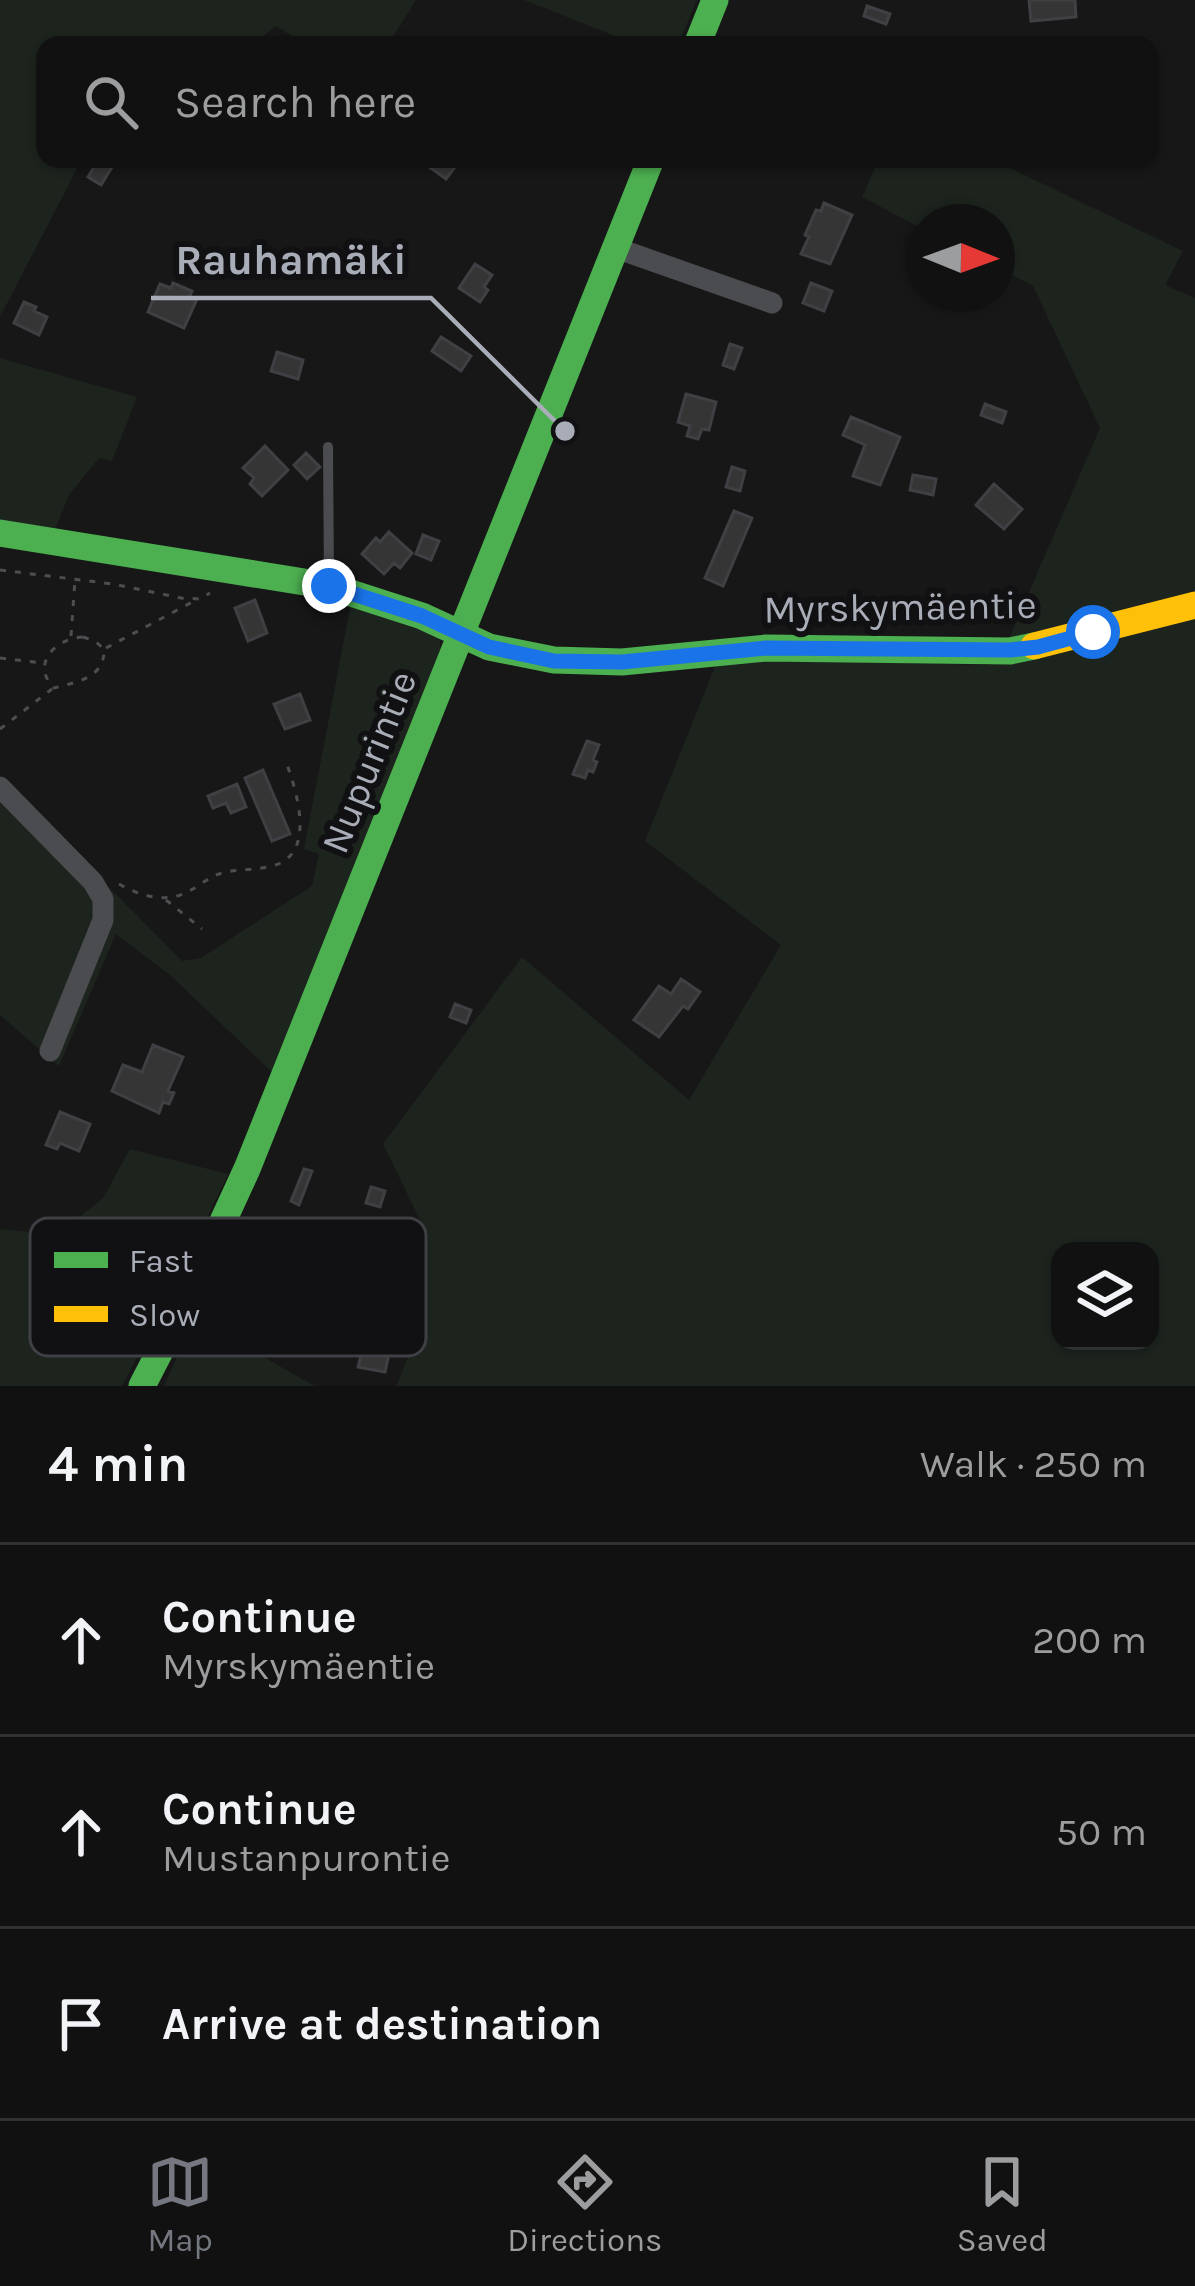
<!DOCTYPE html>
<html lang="en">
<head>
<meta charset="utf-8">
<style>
  :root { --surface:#111; --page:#1e1f1f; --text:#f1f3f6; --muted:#9c9d9f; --line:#303131; --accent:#757880 }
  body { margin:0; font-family:Karla,sans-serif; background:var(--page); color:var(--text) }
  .controls { position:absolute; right:36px; bottom:36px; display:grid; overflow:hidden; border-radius:24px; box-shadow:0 3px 9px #0004 }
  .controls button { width:108px; height:108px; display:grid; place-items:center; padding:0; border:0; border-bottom:3px solid var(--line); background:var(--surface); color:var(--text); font:60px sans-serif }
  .compass { position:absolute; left:907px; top:204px; width:108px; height:108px; border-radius:50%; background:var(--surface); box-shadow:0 3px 9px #0004; rotate:91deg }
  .stop { position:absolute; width:36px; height:36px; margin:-27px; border:9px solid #1a73e8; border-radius:50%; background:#fff }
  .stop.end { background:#1a73e8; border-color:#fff; box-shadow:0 3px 12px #0008 }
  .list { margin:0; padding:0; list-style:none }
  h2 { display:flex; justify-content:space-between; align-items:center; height:156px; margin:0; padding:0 48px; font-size:51px }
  h2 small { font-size:39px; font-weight:400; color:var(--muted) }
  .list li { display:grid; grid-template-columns:78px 1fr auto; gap:36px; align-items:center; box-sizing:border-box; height:192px; padding:0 48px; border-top:3px solid var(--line) }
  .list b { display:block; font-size:45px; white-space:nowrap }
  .list p { margin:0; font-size:39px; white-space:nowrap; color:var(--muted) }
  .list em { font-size:39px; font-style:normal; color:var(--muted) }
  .icon { flex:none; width:66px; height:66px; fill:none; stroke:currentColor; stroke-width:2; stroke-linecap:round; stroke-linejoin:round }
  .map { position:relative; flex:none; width:1195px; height:1386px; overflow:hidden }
  .search { position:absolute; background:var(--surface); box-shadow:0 3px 9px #0004; left:36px; right:36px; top:36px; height:132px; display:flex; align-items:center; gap:30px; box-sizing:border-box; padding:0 42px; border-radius:24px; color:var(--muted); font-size:45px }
  .sheet { height:732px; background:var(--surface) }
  nav { display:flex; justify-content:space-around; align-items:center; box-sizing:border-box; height:168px; border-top:3px solid var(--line); background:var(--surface); font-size:33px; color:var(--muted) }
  nav a { display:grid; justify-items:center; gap:6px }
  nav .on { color:var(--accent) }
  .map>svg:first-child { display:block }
  .green { fill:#1d241e; fill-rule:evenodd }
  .building { fill:#353536; stroke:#3f4043; stroke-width:3 }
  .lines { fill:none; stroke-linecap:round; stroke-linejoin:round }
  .path { stroke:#4d4e52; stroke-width:3; stroke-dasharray:6 9; stroke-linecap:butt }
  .lane { stroke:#4b4c50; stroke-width:10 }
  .street { stroke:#4b4c50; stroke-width:21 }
  .fast { stroke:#4caf50; stroke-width:27 }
  .slow { stroke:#ffc107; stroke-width:27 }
  .route { stroke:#1a73e8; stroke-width:15 }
  .labels { text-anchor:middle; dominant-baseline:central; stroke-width:12; stroke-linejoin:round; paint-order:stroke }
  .street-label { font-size:39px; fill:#a8adb8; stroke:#111113 }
  .key { fill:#111113; stroke:#3e4045; stroke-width:3 }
  .key-label { font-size:33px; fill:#a8adb8 }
  .leader { fill:none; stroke:#a8adb8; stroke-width:4.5 }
  .callout-dot { fill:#a8adb8; stroke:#111113; stroke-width:4.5 }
  .callout-label { font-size:42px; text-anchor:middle; font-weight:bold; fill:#a8adb8; stroke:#111113; stroke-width:12; stroke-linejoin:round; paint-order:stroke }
</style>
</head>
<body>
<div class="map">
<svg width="1195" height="1386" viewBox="0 0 1195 1386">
  <rect width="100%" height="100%" fill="#171717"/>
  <path class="green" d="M0 0H416L388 45H306L276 26 252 45H45V159H82L0 317Z
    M524 0H697L678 45H638Z
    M879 159H991L1183 251 1165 285 1195 298V1386H396L426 1314V1232L383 1144 522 957 689 1100 781 945 645 841 718 659 991 665 1011 634 1100 428 1033 286 997 267V222H925V230L862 197ZM1060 1251H1150V1341H1060Z
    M0 358 137 397 112 461 99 458 69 495 54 532 0 523Z
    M351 603 438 633 442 655 273 1073 171 976 116 934 59 1066 0 1015V777L182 961 201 958 312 886 319 854 304 849Z
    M130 1149 228 1174 171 1294 122 1386H0V1229L57 1235 103 1198Z
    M195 1317 300 1378 315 1386H164Z"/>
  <path class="building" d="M1029 0H1075L1076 17 1031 21Z
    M867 6 890 14 886 24 864 16Z
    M99 159H117L101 185 88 177Z
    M418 159H461L446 179Z
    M824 203 852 215 830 264 801 254 809 237 805 235 816 210 821 211Z
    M475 264 492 275 484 287 488 290 480 302 459 288Z
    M173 283 192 291 190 296 197 299 184 328 148 312 160 284 171 288Z
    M811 283 832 291 824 311 803 303Z
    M24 302 36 307 34 311 47 317 39 335 14 323Z
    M441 337 471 356 461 371 432 351Z
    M730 344 742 348 734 369 723 365Z
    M277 352 303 360 298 379 271 371Z
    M686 394 716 402 709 430 702 429 698 439 687 436 690 426 678 422Z
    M985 404 1006 412 1002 423 981 415Z
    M851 417 900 437 880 485 853 476 865 445 843 435Z
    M265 446 288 470 262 496 250 484 254 478 243 468Z
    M306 453 320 467 307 479 294 465Z
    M732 467 745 471 740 491 726 487Z
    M913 475 936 479 933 495 910 490Z
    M994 484 1022 509 1004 529 976 505Z
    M734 511 752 518 723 586 705 578Z
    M389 532 412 553 400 568 394 563 384 574 362 554 376 538 380 542Z
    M423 535 439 541 431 560 416 554Z
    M255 600 267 633 248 641 235 608Z
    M300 694 310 720 285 729 274 704Z
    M587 741 599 745 593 760 597 762 593 772 588 770 585 778 573 774Z
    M263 770 290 834 272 841 245 778Z
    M237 784 246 807 231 813 226 803 213 808 208 796Z
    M681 979 700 992 688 1009 683 1006 659 1037 634 1020 659 986 671 994Z
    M455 1004 471 1010 466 1023 450 1017Z
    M153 1045 183 1057 168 1091 174 1093 169 1104 163 1102 159 1113 112 1091 123 1065 142 1072Z
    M60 1112 90 1124 79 1151 60 1143 57 1149 46 1145Z
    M304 1169 312 1171 299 1205 291 1201Z
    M371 1187 385 1191 380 1207 366 1203Z
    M365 1339 391 1344 385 1372 358 1367Z"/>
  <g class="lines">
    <path class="path" d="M0 570 113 584 181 598 200 599 210 593
      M71 636 75 580
      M83 637 95 641 104 649C105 678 77 682 54 688 30 664 56 638 83 637Z
      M106 648 198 599
      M0 658 43 663
      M0 729 52 689
      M119 884C142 897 168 904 191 890 199 886 207 879 216 875 233 868 254 871 272 866 318 855 296 789 285 759
      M166 900 202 929"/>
    <path class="lane" d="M328 447 329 583"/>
    <path class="street" d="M616 248 772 303
      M0 787 93 882 103 899V920L50 1051"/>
    <path class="fast" d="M697 45 715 0
      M0 533 329 586 422 616 489 647 554 660 622 662 766 648 1010 651 1034 646
      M142 1386 190 1293 247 1169 651 159"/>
    <path class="slow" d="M1034 646 1195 605"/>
  </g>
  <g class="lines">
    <path class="route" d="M329 586 422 616 489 647 554 661 622 662 766 648 1010 650 1038 647 1093 632"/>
  </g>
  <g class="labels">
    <g class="street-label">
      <text transform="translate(900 607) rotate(-1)">Myrskymäentie</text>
      <text transform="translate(369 762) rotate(-68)">Nupurintie</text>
    </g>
  </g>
  <rect x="30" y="1218" width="396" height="138" rx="18" class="key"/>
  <rect x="54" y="1252" width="54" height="16" fill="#4caf50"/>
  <rect x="54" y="1306" width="54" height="16" fill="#ffc107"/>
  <g class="key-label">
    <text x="129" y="1272">Fast</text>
    <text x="129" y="1326">Slow</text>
  </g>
  <path class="leader" d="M565 431L431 298H151"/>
  <circle class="callout-dot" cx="565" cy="431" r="12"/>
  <g class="callout-label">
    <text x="291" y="274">Rauhamäki</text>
  </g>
</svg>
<div class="controls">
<button><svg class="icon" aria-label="layers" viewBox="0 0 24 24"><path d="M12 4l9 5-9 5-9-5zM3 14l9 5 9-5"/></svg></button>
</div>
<svg class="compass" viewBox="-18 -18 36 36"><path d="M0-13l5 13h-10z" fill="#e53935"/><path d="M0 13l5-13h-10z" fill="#9c9d9f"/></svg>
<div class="stop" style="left:1093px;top:632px"></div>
<div class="stop end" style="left:329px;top:586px"></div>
<div class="search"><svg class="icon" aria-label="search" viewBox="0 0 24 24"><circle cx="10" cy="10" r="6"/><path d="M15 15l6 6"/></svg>Search here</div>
</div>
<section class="sheet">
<h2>4 min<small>Walk · 250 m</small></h2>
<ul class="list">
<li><svg class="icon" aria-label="ahead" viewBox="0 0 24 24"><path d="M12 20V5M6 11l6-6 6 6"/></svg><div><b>Continue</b><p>Myrskymäentie</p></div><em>200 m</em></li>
<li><svg class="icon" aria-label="ahead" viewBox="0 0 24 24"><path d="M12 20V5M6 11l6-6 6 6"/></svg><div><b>Continue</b><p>Mustanpurontie</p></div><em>50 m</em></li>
<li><svg class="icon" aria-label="arrive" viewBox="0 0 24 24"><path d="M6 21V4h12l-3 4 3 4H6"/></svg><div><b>Arrive at destination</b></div></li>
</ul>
</section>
<nav>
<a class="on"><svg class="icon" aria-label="map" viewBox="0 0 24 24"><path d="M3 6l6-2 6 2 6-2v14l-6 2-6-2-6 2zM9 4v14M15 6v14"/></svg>Map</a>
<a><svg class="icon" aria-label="directions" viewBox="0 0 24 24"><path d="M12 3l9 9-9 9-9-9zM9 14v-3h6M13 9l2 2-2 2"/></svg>Directions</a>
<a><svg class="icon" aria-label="saved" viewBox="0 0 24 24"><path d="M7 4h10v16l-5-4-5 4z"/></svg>Saved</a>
</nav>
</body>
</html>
